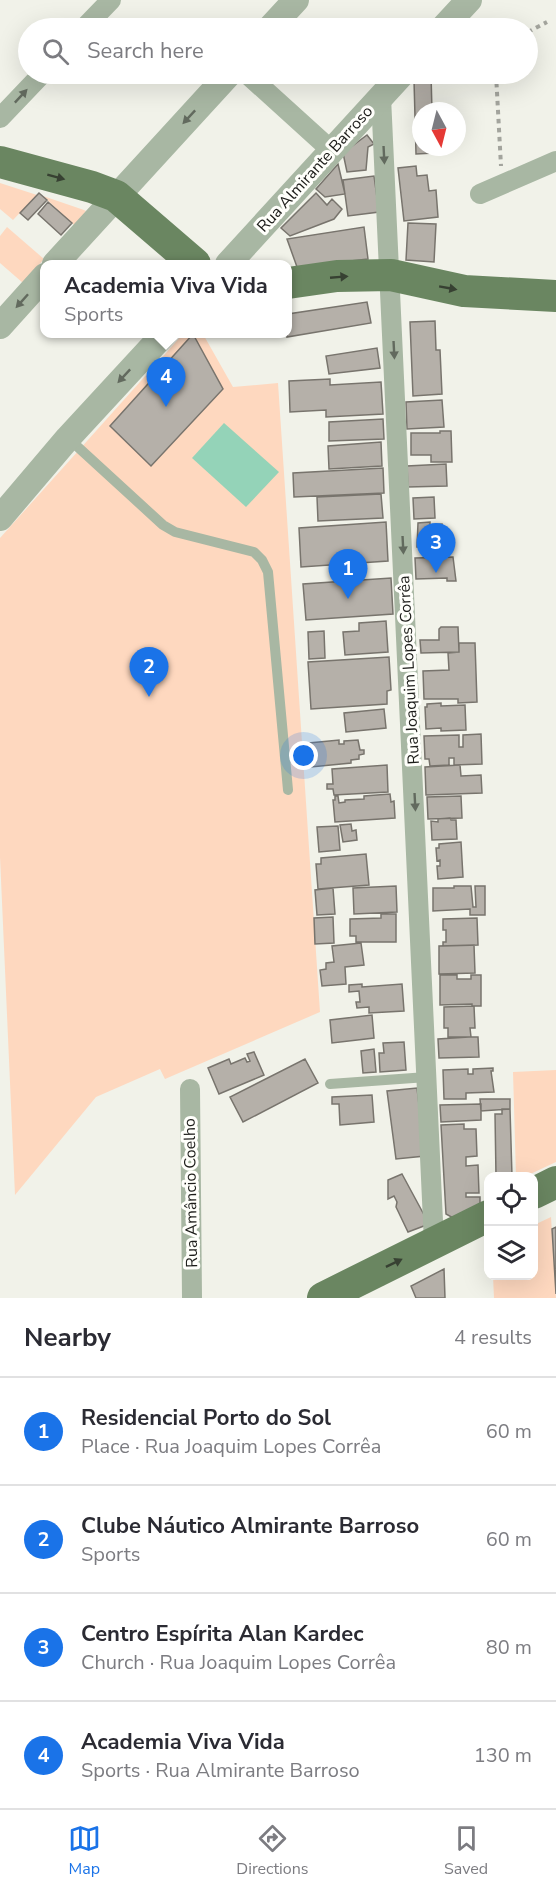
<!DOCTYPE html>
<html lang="en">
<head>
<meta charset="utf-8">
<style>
  :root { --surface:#fff; --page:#f7f7f7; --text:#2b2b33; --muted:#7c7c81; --line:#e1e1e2; --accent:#1a73e8 }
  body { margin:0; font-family:"Nunito Sans",sans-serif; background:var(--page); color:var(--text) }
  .controls { position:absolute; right:18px; bottom:18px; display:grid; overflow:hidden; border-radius:12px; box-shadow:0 6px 24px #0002 }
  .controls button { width:54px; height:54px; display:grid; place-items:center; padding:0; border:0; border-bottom:2px solid var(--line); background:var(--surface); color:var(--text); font:30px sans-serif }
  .compass { position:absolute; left:412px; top:102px; width:54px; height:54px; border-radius:50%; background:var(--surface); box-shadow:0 6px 24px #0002; rotate:173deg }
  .you { position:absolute; left:304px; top:756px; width:21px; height:21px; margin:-15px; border:4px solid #fff; border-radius:50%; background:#1a73e8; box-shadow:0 0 0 9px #1a73e833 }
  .badge { display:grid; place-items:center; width:39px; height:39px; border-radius:50%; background:var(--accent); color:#fff; font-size:20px; font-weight:700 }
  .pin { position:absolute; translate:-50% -50px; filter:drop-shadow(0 2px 3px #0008) }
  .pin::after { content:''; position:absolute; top:32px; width:21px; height:18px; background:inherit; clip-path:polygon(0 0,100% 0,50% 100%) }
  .popup { position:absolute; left:40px; top:260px; width:252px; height:78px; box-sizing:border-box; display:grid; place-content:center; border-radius:12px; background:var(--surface); filter:drop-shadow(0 2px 4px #0005); font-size:20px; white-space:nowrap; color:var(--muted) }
  .popup b { font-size:22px; color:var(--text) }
  .popup::after { content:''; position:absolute; left:50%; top:100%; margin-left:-12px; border:12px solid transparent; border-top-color:var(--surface) }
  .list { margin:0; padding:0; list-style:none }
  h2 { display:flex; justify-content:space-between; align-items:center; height:78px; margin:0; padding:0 24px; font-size:26px }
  h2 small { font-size:20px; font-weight:400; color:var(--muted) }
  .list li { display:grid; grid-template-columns:39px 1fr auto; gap:18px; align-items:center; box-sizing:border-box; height:108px; padding:0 24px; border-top:2px solid var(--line) }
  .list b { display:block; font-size:22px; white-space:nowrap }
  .list p { margin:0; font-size:20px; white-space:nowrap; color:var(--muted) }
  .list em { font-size:20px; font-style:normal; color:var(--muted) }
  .icon { flex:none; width:33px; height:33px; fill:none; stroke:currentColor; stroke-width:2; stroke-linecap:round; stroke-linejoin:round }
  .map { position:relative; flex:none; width:556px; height:1298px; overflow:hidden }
  .search { position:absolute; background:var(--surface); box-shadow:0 6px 24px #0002; left:18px; right:18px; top:18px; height:66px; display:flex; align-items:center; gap:15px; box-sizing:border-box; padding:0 21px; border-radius:33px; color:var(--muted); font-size:22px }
  .sheet { height:510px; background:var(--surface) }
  nav { display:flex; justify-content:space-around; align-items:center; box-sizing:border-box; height:84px; border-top:2px solid var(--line); background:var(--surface); font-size:16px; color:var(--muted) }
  nav a { display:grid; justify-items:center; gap:3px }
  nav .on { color:var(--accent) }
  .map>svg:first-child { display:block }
  .green { fill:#fed8bf }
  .water { fill:#94d3b8 }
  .building { fill:#b5b0a9; stroke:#78746d; stroke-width:1.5 }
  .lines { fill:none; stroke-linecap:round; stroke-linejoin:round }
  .path { stroke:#a3a49d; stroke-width:4; stroke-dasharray:4.5 4.5; stroke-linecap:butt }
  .service { stroke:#a8b7a3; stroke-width:10 }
  .minor { stroke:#a8b7a3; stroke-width:20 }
  .tertiary { stroke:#a8b7a3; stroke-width:26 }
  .primary { stroke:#6a8661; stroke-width:32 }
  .oneway { fill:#626a5e }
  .oneway2 { fill:#374132 }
  .labels { text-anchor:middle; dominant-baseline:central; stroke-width:6; stroke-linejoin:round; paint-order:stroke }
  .street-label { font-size:16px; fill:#1c1c19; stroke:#fffffb }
</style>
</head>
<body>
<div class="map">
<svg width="556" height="1298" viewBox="0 0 556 1298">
  <rect width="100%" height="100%" fill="#f1f2e9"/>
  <path class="green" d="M0 183 37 195 13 220 0 209Z
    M43 196 84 210 86 211 75 226Z
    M7 227 44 259 23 283 0 263V236Z
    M183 334H203L233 387 278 383 320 1012 165 1079 160 1069 96 1097 15 1195 0 857V538Z
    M556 1070V1162L526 1176H516L513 1072Z
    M551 1217 556 1298H494L493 1276H534V1225Z"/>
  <path class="water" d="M224 423 279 472 246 507 192 458Z"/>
  <path class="building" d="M420 74H431L432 111H421V147H433L434 153 416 154 414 80Z
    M367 135 374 144 368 147 366 170 347 172 343 153Z
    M338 164 345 194 325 197 316 189Z
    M416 166 417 176 427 175 429 191 436 190 438 217 404 221 398 168Z
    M374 176 379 212 348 216 343 180Z
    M39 193 47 200 28 220 20 213Z
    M316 193 327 205 332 199 342 209 334 219 290 236 281 228Z
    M48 202 72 223 61 235 38 214Z
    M408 223 436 224 434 262 406 260Z
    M364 227 368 259 297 267 287 239Z
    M367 302 371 323 287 337 288 314Z
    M435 321 436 350H440L442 394 413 396 410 322Z
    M193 334 223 389 151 466 110 426Z
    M377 348 380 368 329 374 326 356Z
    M330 379V385L381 382 383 414 326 417V410L290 412 289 381Z
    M442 400 444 427 407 429 406 402Z
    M383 419 384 439 329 441V422Z
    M440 431H451L452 462H431V455H411V433H440Z
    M381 442 382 466 329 469 328 446Z
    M446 464 447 486 408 487 407 466Z
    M383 468 384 493 294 497 293 473Z
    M381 494 383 518 318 521 317 497Z
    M434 497 435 518 414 519 413 498Z
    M386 522 388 561 301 567 299 528Z
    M430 522V525L442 524V532H446L447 544 417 547 418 523Z
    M453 557 456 581H447V578L416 579 415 558Z
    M391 578 393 614 306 620 303 584Z
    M386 621 388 652 345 655 343 632 359 631V623Z
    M441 627H458L459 652 421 653 420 640H439V629Z
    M324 631 325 658 309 659 308 632Z
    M459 643H475L477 702 458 703V699H424L423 671 449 670 448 653 459 652Z
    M389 657 391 690 387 691V704L311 709 308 662Z
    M441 703V706L465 705 466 730 441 731V728L426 729 425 707H427V704Z
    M384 709 386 728 346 732 344 713Z
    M481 734 482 764 454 765V758H449V765L430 766 429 759H425L424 736 459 735V747H463V735Z
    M339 740V744H344V741L358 740 360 750H364V754L359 755V759L351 760V763L311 767 309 743Z
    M387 765 388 792 334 795 333 789H327V784H333L332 769Z
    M460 765 461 776 481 775 482 793 426 795 425 767Z
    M390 794 391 802 394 801 395 818 335 822 333 800H335V796H338L339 803 345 802V800L364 799V796Z
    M461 796 462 818 428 819 427 797Z
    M450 818 451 820H456L457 839 432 840 431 821 438 822V819Z
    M351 824 352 831 356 830 357 840 343 842 340 825Z
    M338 826 340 850 319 852 317 827Z
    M461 842 463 877 438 879 437 866H440V860L437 861 436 848H439V844Z
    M366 854 369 885 318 889 316 864H321V858Z
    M396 886 397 912 354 914 353 888Z
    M454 886H471L473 907H476L475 886H485V915H470V909L433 911V888H454Z
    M333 888 335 914 317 915 315 890Z
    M381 914H396V942H356V936H350V919L381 918Z
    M333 917 334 943 315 944 314 918Z
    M477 918 478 945 443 946V942H446V930H443V919Z
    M361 943 364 965 345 967 346 984 322 986 320 970 326 969V963L334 962 332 946Z
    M474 945 475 973 439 974V946Z
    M440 975H457V979H471V975H481V1006H472V1004L440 1005Z
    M362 984V987L402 984 404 1011 369 1013V1007L357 1008 356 1002H360L359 991 349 992V985Z
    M474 1006 475 1028H470L471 1037H448V1028H444V1007Z
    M372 1015 374 1038 332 1043 330 1020Z
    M469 1037H478L479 1057 439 1058 438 1039Z
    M404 1042 406 1070 380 1072 379 1053H384L383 1043Z
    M374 1049 376 1072 363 1073 361 1051Z
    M254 1052 264 1075 219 1094 208 1068 229 1059 231 1064 245 1058 247 1062 250 1061 247 1054Z
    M305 1059 318 1083 243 1122 230 1097Z
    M493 1068V1071H491L494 1092 466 1093V1099H444L443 1070 468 1069V1074H473V1069Z
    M417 1088 425 1156 396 1159 387 1091Z
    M372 1095 374 1122 340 1125 339 1104H332V1097Z
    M480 1099H510V1109L481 1111Z
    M481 1104V1120L441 1122 440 1105Z
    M502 1109H510L512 1176H496L495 1114H502Z
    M464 1124V1129H476L477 1156 466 1157V1166L478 1165 479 1193H466V1197H480V1207L455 1219 446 1214 441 1125Z
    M402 1174 429 1224 408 1232 396 1207 397 1202 394 1196 388 1199V1180Z
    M556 1227V1294L552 1229Z
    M444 1269 445 1298H416L411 1286Z"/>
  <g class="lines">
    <path class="path" d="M528 32 547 22
      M496 74 501 166"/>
    <path class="service" d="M68 438 163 525 175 532 254 552 262 560 268 572 288 790
      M330 1084 427 1077"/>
    <path class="minor" d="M84 28 111 0
      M247 74 332 151
      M381 97 434 1243
      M0 118 42 74
      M480 194 556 161
      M190 1089 192 1298"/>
    <path class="tertiary" d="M270 28 296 0
      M443 28 469 0
      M55 264 229 74
      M228 264 402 74
      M0 326 45 276
      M0 518 68 438 164 334"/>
    <path class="primary" d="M0 162 92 187 116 196 195 264
      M288 283 337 276 391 275 464 291 556 296
      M534 1193 556 1182
      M323 1298 488 1216"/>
  </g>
  <defs><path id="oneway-solid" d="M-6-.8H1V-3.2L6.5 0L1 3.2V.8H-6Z" transform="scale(1.5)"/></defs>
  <g class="oneway">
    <use href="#oneway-solid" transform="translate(21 96) rotate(-47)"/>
    <use href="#oneway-solid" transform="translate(189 117) rotate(133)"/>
    <use href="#oneway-solid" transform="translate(384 155) rotate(87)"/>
    <use href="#oneway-solid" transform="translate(22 301) rotate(132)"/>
    <use href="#oneway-solid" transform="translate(394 350) rotate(87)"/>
    <use href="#oneway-solid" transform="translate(124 376) rotate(133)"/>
    <use href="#oneway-solid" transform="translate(403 545) rotate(87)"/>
    <use href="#oneway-solid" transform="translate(415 802) rotate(87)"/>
  </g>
  <g class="oneway2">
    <use href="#oneway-solid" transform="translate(56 177) rotate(15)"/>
    <use href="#oneway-solid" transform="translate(339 277) rotate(-5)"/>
    <use href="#oneway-solid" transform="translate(448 288) rotate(10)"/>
    <use href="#oneway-solid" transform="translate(394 1263) rotate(-26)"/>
  </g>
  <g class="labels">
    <g class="street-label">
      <text transform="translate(315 169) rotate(-48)">Rua Almirante Barroso</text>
      <text transform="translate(409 670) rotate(-93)">Rua Joaquim Lopes Corrêa</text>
      <text transform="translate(191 1193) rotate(-91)">Rua Amâncio Coelho</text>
    </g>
  </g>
</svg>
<div class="controls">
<button><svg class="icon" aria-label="locate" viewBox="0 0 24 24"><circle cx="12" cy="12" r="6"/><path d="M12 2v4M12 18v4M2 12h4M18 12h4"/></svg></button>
<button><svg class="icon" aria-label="layers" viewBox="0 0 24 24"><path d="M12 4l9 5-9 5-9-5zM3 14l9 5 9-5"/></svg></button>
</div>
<svg class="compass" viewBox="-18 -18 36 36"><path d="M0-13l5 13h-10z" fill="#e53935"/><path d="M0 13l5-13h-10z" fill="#7c7c81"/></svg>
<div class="you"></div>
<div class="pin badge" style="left:348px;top:599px">1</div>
<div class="pin badge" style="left:149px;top:697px">2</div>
<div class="pin badge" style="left:436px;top:573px">3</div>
<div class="pin badge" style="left:166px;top:407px">4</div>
<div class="popup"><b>Academia Viva Vida</b>Sports</div>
<div class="search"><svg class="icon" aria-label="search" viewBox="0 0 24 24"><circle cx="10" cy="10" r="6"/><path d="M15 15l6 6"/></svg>Search here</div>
</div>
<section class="sheet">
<h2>Nearby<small>4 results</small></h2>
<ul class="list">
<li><span class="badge">1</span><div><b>Residencial Porto do Sol</b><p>Place · Rua Joaquim Lopes Corrêa</p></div><em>60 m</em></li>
<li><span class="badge">2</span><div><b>Clube Náutico Almirante Barroso</b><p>Sports</p></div><em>60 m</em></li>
<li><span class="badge">3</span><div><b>Centro Espírita Alan Kardec</b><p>Church · Rua Joaquim Lopes Corrêa</p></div><em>80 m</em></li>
<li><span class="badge">4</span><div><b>Academia Viva Vida</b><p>Sports · Rua Almirante Barroso</p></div><em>130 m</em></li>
</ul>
</section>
<nav>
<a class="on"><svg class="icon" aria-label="map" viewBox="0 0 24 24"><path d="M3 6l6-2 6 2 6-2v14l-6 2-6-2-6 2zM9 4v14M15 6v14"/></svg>Map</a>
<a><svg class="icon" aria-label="directions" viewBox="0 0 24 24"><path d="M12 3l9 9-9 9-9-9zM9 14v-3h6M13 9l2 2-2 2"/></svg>Directions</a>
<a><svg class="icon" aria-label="saved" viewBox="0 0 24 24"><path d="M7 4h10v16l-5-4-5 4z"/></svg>Saved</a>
</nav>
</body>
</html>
